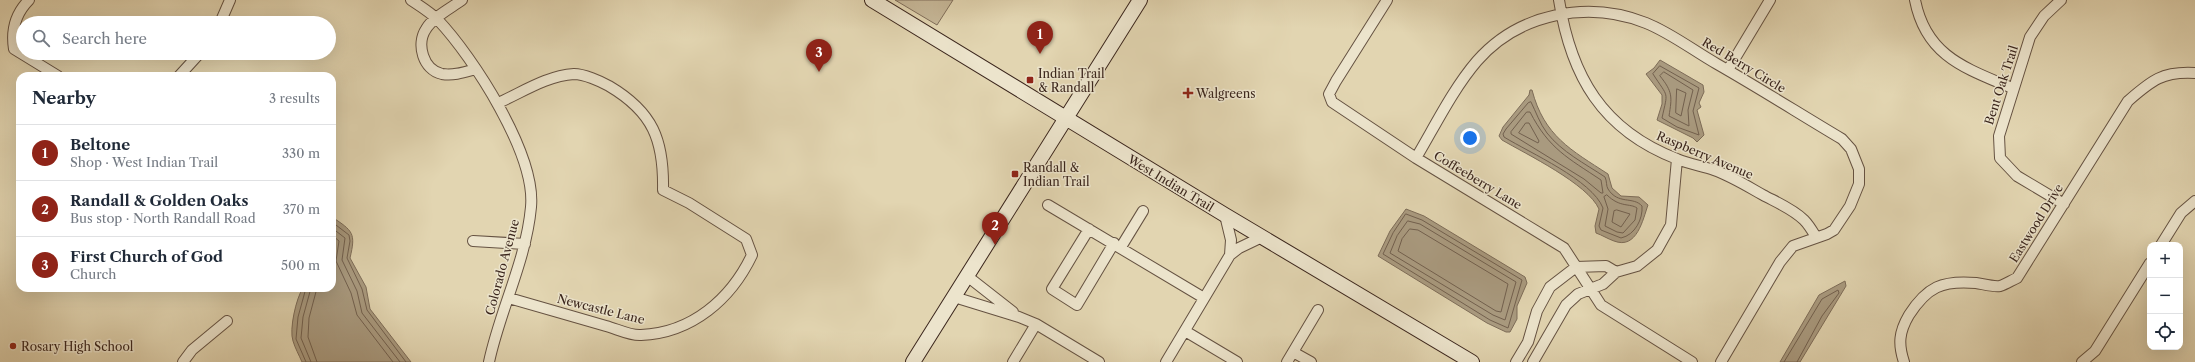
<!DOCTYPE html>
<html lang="en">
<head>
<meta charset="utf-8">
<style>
  :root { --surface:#fff; --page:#f2f2f3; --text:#1f2937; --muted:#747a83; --line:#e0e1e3; --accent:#8f2418 }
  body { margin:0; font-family:"Libre Caslon Text",serif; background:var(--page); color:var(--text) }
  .controls { position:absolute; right:12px; bottom:12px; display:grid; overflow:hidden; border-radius:8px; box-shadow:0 4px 16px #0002 }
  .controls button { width:36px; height:36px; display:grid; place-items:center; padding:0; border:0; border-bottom:1px solid var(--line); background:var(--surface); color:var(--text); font:20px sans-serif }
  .you { position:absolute; left:1470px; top:138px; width:14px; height:14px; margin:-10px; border:3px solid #fff; border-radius:50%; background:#1a73e8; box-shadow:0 0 0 6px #1a73e833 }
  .badge { display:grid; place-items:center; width:26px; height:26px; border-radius:50%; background:var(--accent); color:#fff; font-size:13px; font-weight:700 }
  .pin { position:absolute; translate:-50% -33px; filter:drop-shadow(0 1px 2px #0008) }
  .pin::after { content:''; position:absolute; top:21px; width:14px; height:12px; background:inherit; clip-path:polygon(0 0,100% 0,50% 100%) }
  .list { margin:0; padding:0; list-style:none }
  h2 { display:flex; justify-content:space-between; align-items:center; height:52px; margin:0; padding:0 16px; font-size:17px }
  h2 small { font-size:13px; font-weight:400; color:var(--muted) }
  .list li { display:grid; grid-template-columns:26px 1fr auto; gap:12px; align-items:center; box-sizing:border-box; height:56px; padding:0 16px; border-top:1px solid var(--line) }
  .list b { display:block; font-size:15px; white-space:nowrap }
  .list p { margin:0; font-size:13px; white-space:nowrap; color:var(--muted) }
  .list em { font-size:13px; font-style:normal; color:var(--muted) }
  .icon { flex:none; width:22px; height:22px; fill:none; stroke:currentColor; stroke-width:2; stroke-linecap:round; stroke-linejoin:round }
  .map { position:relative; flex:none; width:2195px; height:362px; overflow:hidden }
  .search { position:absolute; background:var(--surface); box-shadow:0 4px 16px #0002; left:16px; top:16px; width:320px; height:44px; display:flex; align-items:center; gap:10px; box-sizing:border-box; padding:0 14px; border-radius:22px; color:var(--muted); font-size:15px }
  .panel { position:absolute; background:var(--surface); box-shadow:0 4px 16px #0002; left:16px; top:72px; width:320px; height:220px; border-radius:12px }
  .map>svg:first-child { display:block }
  .green { fill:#c6b798; stroke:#806e5a }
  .water { fill:#a99a7f; stroke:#7d6c58 }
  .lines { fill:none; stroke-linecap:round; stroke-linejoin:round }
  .shore { stroke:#72604e; stroke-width:1 }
  .minor-casing { stroke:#655242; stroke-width:12 }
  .secondary-casing { stroke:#3b261d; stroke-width:16 }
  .minor { stroke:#ece4cc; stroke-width:10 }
  .secondary { stroke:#ece4cc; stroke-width:14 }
  .poi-dot { fill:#8f2418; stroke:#ece4cc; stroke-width:1.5 }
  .labels { text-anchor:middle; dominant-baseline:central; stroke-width:3; stroke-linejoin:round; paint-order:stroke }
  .street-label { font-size:12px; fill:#3b261d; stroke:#ece4cc }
  .poi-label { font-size:12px; fill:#3b261d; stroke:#ece4cc; text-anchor:start }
</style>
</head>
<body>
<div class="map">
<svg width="2195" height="362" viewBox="0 0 2195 362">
  <rect width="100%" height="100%" fill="#e2d5b1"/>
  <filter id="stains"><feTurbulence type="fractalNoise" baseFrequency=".005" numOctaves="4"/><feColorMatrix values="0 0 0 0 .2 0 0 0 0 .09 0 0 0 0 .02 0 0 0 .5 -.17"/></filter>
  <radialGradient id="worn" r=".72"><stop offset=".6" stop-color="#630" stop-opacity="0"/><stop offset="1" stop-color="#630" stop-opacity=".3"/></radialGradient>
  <path class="green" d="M895 0H953L937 25Z"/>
  <path class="water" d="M1660 60 1703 85 1704 92 1699 103 1701 107 1697 110 1704 135 1697 142 1693 138 1657 120 1662 104V95L1646 74 1654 68Z
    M1530 90H1532C1544 136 1571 150 1608 174L1612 188 1621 196 1639 197 1648 205C1643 219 1637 250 1614 241 1608 239 1602 235 1596 233L1595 226 1599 209C1588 184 1526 154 1502 140L1499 136 1503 127 1529 95Z
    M1406 209 1424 216 1525 277 1527 283 1517 306V319L1510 332H1506L1487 323 1378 256 1390 231Z
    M332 217C353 231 356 233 350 258L366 287 370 309 411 362H302C299 355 295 348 293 341 289 330 296 298 303 288H332Z
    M1845 281 1846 286 1800 362H1780L1819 295Z"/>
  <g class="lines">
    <path class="shore" d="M1660 66 1699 88 1693 111 1699 135 1677 127 1662 118C1668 90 1669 99 1653 74Z
      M1664 72 1693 90 1688 110 1689 126 1669 116C1672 97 1673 92 1660 76Z
      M1677 89 1686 93 1681 116 1676 113Z
      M1531 102C1536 112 1540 124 1547 133 1562 152 1584 163 1605 177 1607 181 1606 186 1608 189 1618 205 1633 196 1642 206 1643 219 1635 235 1621 238L1601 230 1599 226 1603 208C1592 180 1530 153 1504 137L1503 134 1506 129 1528 103Z
      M1527 112H1530C1549 149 1568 158 1601 180L1603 193H1601L1584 179 1511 134V132Z
      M1526 123H1529L1539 141 1538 143 1519 133Z
      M1607 195C1620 208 1630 203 1637 208L1635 220 1623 233 1617 232 1605 226 1608 209 1604 197Z
      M1617 210 1630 214 1621 227 1612 222 1614 211Z
      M1406 214 1422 220 1522 280 1508 328 1490 320 1383 254 1393 233Z
      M1408 221 1420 224 1516 282 1505 320 1493 315 1390 253 1397 236Z
      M332 222 349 235 350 241 347 258 362 289 367 310 406 362
      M332 228 345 238 342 260 357 291 362 313 400 362
      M1410 229 1418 230 1508 284 1501 312 1496 311 1398 251 1402 239Z
      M332 235 339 241 336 261 351 293 357 315 393 362
      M306 362 296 339 298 317 306 288
      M311 362 301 338 303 317 311 288
      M317 362 308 337 309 318 317 288
      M1784 362 1822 299 1838 290 1839 293 1822 316 1797 362"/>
    <g class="minor-casing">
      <path id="minor" d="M29 0C15 14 11 30 14 49L58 76
        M411 0C420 6 430 12 438 20 473 57 536 154 531 207 526 261 500 310 489 362
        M462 0C451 8 433 17 426 29 416 44 423 70 442 74 454 76 465 72 476 69
        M1387 0 1336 81 1329 94 1332 102 1416 158 1564 248 1601 305 1692 362
        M1559 0C1571 76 1602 130 1677 159 1689 164 1702 166 1714 170 1731 176 1747 186 1763 195 1776 202 1793 209 1804 220 1809 225 1813 232 1816 237
        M1915 0C1926 56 1965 68 2012 88
        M2061 0 2044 16 2030 37 1999 136 2000 158 2017 176 2064 204
        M220 23 230 0
        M1728 70 1770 0
        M179 76 200 53
        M498 103C523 92 546 76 574 74 584 74 600 81 609 86 653 112 664 140 663 190L689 203 746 239 752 255C731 299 692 333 641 335 631 336 617 329 606 326 574 317 541 307 509 298
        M1416 158C1435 126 1453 89 1477 61 1519 13 1588 0 1646 23 1671 33 1694 51 1717 64 1759 88 1800 114 1842 139L1851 149 1859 169V184L1850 206 1834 230 1827 234 1793 246 1780 262 1721 362
        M1048 205 1204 298
        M1225 215 1231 240 1230 255
        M1089 229 1052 289 1077 305 1114 243
        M473 241 525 244
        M2161 245 2181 213 2195 201
        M1121 247 1143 211
        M967 276 1013 312
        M954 297 1019 317 1036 324 1099 362
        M1185 331 1237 362
        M1293 352 1311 362
        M183 362 192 350 227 321
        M1013 362 1036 324
        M1166 362 1230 255 1239 248 1262 237
        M1287 362 1318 310
        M1516 362 1528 342 1537 311 1550 287 1576 267 1606 266 1616 272
        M1533 362 1566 305 1578 294 1603 284 1616 272 1637 266 1657 250 1671 225 1677 159
        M1904 362C1898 344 1899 332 1909 315 1927 287 1942 280 1976 283 1983 284 1993 287 2000 286 2006 284 2012 280 2017 278L2128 101C2151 81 2162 71 2195 73
        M2082 362 2095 351 2150 263"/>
    </g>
    <g class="secondary-casing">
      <path id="secondary" d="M872 0 1225 215 1472 362
        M913 362 1140 0"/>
    </g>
    <use href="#minor" class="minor"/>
    <use href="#secondary" class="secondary"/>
  </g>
  <g class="poi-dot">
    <rect x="1026" y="76" width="8" height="8" rx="2"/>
    <path d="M1186 87h4v4h4v4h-4v4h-4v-4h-4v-4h4z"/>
    <rect x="1011" y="170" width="8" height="8" rx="2"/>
    <circle cx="13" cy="346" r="4"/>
  </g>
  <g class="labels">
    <g class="street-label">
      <text transform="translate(1744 65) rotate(31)">Red Berry Circle</text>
      <text transform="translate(2001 85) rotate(-72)">Bent Oak Trail</text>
      <text transform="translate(1705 155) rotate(23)">Raspberry Avenue</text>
      <text transform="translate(1478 180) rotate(31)">Coffeeberry Lane</text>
      <text transform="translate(1171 183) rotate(31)">West Indian Trail</text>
      <text transform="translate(2036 223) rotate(-58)">Eastwood Drive</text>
      <text transform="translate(502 267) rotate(-75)">Colorado Avenue</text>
      <text transform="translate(601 309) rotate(14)">Newcastle Lane</text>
    </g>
    <g class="poi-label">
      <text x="1038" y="73">Indian Trail<tspan x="1038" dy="14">&amp; Randall</tspan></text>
      <text x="1196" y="93">Walgreens</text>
      <text x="1023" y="167">Randall &amp;<tspan x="1023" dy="14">Indian Trail</tspan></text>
      <text x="21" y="346">Rosary High School</text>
    </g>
  </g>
  <rect width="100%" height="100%" filter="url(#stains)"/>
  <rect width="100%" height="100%" fill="url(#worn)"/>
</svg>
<div class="controls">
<button>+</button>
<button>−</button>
<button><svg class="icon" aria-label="locate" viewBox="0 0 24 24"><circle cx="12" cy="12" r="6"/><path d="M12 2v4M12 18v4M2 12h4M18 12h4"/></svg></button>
</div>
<div class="you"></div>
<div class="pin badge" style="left:1040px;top:54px">1</div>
<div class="pin badge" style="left:995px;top:245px">2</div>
<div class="pin badge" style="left:819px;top:72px">3</div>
<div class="search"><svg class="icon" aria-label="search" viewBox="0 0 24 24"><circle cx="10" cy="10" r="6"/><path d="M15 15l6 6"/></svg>Search here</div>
<section class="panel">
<h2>Nearby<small>3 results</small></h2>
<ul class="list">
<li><span class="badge">1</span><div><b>Beltone</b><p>Shop · West Indian Trail</p></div><em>330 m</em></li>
<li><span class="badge">2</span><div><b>Randall &amp; Golden Oaks</b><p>Bus stop · North Randall Road</p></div><em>370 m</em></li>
<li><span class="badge">3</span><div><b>First Church of God</b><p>Church</p></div><em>500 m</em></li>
</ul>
</section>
</div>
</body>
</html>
